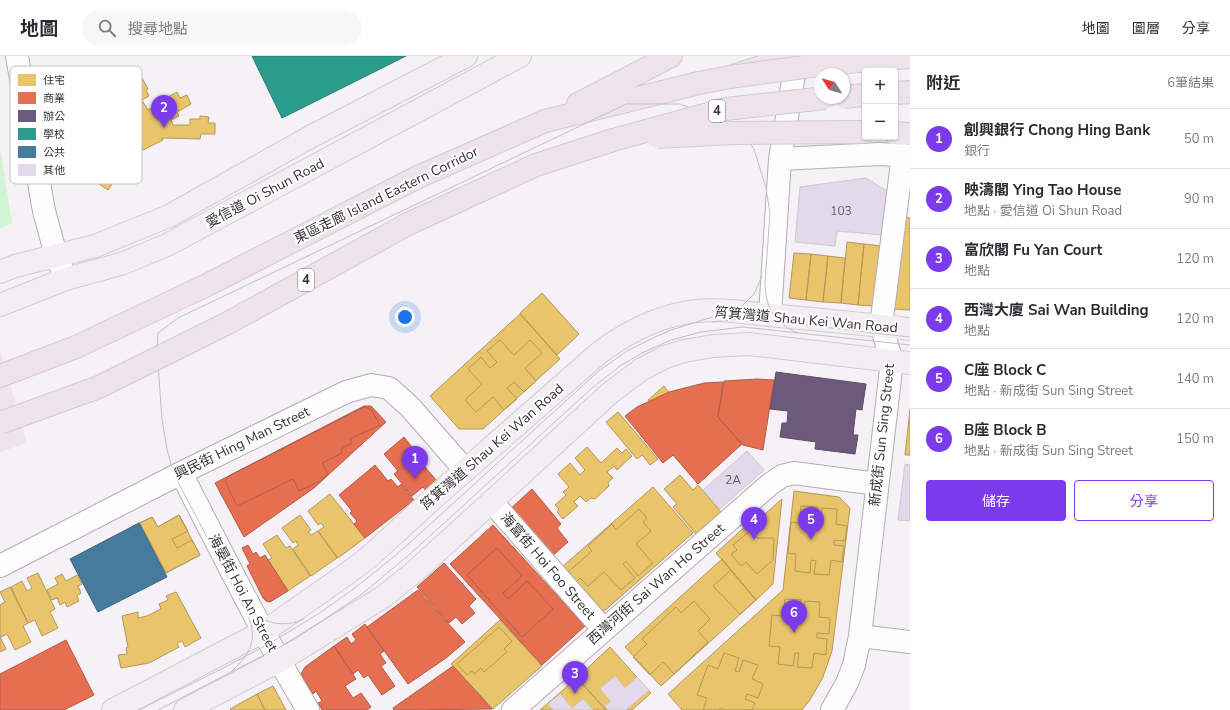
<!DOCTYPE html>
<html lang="zh-TW">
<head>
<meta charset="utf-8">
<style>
  :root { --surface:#fff; --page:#f7f7f7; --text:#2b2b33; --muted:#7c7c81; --line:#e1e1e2; --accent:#7c3aed }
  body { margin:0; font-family:"Nunito Sans","Noto Sans TC",sans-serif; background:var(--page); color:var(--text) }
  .controls { position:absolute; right:12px; top:12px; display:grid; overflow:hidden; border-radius:4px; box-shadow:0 1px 3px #0004 }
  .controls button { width:36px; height:36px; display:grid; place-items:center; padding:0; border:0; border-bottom:1px solid var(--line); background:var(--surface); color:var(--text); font:20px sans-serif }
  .compass { position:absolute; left:814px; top:12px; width:36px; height:36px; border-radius:50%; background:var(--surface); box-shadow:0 1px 3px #0004; rotate:306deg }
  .you { position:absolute; left:405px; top:261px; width:14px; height:14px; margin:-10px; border:3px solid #fff; border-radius:50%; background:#1a73e8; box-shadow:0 0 0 6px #1a73e833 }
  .badge { display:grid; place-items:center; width:26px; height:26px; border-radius:50%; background:var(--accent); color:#fff; font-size:13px; font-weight:700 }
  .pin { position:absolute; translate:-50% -33px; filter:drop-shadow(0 1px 2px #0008) }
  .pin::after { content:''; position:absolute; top:21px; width:14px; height:12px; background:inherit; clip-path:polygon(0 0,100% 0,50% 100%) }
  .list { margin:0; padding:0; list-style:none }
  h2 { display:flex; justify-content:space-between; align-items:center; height:52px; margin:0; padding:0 16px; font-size:17px }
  h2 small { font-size:13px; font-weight:400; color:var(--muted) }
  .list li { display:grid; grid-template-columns:26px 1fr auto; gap:12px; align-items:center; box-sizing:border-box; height:60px; padding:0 16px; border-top:1px solid var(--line) }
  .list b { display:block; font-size:15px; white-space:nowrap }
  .list p { margin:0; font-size:13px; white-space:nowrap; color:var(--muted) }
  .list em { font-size:13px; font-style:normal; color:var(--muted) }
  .actions { display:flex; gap:8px; padding:12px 16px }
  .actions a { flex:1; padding:9px 0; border:1px solid var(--accent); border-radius:4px; text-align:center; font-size:14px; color:var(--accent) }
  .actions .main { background:var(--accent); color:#fff }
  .icon { flex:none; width:22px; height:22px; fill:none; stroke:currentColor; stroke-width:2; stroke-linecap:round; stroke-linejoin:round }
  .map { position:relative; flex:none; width:910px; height:654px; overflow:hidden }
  header { display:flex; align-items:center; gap:24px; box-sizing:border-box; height:56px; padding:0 20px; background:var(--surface); border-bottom:1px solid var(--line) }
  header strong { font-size:19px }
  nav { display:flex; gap:22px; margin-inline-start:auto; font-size:14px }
  .search { width:280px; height:36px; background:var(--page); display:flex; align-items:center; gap:10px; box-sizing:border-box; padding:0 14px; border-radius:22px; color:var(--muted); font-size:15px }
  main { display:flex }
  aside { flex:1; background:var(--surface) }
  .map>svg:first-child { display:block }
  .built { fill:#efe4ee }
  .green { fill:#d2f3d5 }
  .homes { fill:#e9c46a; stroke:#b4985b }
  .shops { fill:#e76f51; stroke:#b25d49 }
  .offices { fill:#6d597a; stroke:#5d4e66 }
  .schools { fill:#2a9d8f; stroke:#2e7d75 }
  .public { fill:#457b9d; stroke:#41657e }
  .building { fill:#e3d9ea; stroke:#cdc9cd }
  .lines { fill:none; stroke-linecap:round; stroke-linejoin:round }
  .minor-casing { stroke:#b1adb1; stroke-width:24 }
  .major-casing { stroke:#d0cdd0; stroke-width:24 }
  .highway-casing { stroke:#d0cdd0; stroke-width:24 }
  .minor { stroke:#fefdfe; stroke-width:22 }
  .major { stroke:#f4edf3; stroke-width:22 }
  .highway { stroke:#eee3ed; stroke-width:22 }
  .tram { stroke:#c2c1c2; stroke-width:1 }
  .highway-bridge-casing { stroke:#d0cdd0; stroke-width:24; stroke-linecap:butt }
  .highway-bridge { stroke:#eee3ed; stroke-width:22 }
  .labels { text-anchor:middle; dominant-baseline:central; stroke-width:4; stroke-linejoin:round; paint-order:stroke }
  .number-label { font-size:12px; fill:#625c64 }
  .shield { fill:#fff; stroke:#737073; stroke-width:1 }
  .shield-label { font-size:13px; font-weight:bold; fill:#373337 }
  .street-label { font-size:14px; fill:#373337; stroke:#fff }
  .key { fill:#fff; stroke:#c3c2c3; stroke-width:1 }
  .key-label { font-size:11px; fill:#373337 }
</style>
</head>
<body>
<header>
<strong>地圖</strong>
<div class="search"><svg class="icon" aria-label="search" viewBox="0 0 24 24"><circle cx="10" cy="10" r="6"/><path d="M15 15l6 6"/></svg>搜尋地點</div>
<nav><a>地圖</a><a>圖層</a><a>分享</a></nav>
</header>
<main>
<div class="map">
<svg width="910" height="654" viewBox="0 0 910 654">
  <rect width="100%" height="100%" fill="#f6f1f6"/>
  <path class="built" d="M0 293 27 387 0 396Z"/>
  <path class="green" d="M0 92 12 167 0 173Z"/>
  <path class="homes" d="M298 0H314L295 29 291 26 283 38 273 32 277 26 272 23 277 15 279 17 284 9 290 12Z
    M132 13 136 21 140 18 148 33 146 34 149 40 142 44 148 54 169 42 168 41 177 36 180 42 187 39 191 48 177 56 179 60 171 64 173 69H190V63H200V60L209 61 208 67H215V78H201L200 83 162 82 163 84 143 94 142 92 120 125 116 122 108 134 99 128 102 122 97 119 102 112 104 113 109 105 115 109 124 94 122 90 114 94 112 90 97 98 92 88 99 84 96 79 104 74 105 76 127 65 122 55 115 58 112 52 110 53 102 38 106 36 102 28 113 23 124 44 132 39 121 18Z
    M903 161 910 162V254L893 253Z
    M847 186 864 188 858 249 841 247Z
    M864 188 881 190 875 250 858 249Z
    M794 197 811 198 806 244 789 242Z
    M811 198 828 200 823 246 806 244Z
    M828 200 845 202 841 247 823 246Z
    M542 237 579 278 557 299 520 257Z
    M520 258 560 303 483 373H459L430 340Z
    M500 284 514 299 530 284 542 297 525 312 536 325 524 336 514 326 507 332 517 343 504 354 493 341 476 356 465 344 482 328 468 313 481 301 490 312 497 306 487 295Z
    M664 330 683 354 704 336 717 350 695 369 714 390 698 404 679 382 662 397 649 382 667 366 648 344Z
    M742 338 755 340 754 352 768 354 765 368 752 365 750 374 737 372 739 363 722 361 725 347 741 350Z
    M910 353V399H905Z
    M618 356 658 403 650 409 642 399 637 403 606 366Z
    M587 391 601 407 617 392 622 397 626 393 632 400 617 414 614 410 607 416 613 422 608 426 609 430 595 443 591 442 586 446 580 440 574 446 578 450 563 463 557 456 559 453 555 449 566 439 563 436 569 431 558 418 570 407 580 419 585 414 575 402Z
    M680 419 693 434 698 429 721 456 696 478 673 451 677 448 664 433Z
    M653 431 693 477 602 557 562 511Z
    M794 435 839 441 850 452 832 595 823 621 810 644 802 654H682L668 638 783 534Z
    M330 438 365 482 338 502 318 475 324 471 321 467 318 469 308 455Z
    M782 443 773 528 756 544 716 497 747 469 750 471Z
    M801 450 818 451 816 464 821 465 822 452 837 453 836 468 847 470 845 485 834 484V489L844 490 842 506 831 504 829 519 814 518 816 505 811 504 810 517 795 515 796 498 788 497 791 466 799 467Z
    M639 453 647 462 643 466 651 475 636 488 653 507 638 520 626 505 623 508 635 522 621 534 604 516 588 530 580 522 576 526 568 516 592 495 588 490 612 468 616 474Z
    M179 459 188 475 172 483 177 492 192 484 200 499 166 517 149 485 140 489 131 471 152 461 158 471Z
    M179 459 200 499 166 517 140 467 152 461 158 471Z
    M300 459 311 474 308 476 311 479 318 475 337 502 311 520 293 493 298 489 296 485 293 487 282 472Z
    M751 474 757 482H774L773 504 757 518 746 506 741 510 731 498 737 494 733 489Z
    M277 479 286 492 290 490 310 520 288 535 268 504 272 502 263 488Z
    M122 490 132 509 148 501 156 516 95 549 87 534 100 527 90 507 104 500 108 508 113 505 109 497Z
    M722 503 756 544 661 630 625 591Z
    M731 514 756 544 740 558 713 530Z
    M38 517 55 553 50 556 58 572 42 580 35 564 28 567 11 531 22 525 27 535 32 532 27 522Z
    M62 518 66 525 77 519 82 528 78 530 81 537 77 540 79 545 67 551 65 546 60 549 57 542 52 544 47 534 58 528 55 522Z
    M10 531 28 567 23 570 31 586 15 594 7 578 1 581 0 579V549L5 546 0 536Z
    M176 536 201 582 185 591 182 585 177 587 179 591 149 607 121 612 118 599 127 598 126 592 128 591 122 560 138 556V562L147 560 161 553 159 548 168 544 166 540Z
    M785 543 801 544 800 557 804 558 805 545 820 546 819 561 830 562 829 578 817 577V582L827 583 826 599 814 597 812 612 797 611 799 597H795L793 610 778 608 780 591 769 590 772 559 783 560Z
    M694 545 710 563 698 575 708 586 674 618 663 606 650 619 633 601 647 588 642 583 676 551 681 557Z
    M408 554 420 571 439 558 450 573 432 586 435 591 417 604 413 598 396 610 386 596 404 583 391 566Z
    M500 564 542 610 493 653 451 608Z
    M499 571 512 585 504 593 507 596 484 616 481 612 474 618 472 615 467 619 457 608Z
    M0 581 6 593 0 596Z
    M610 591 651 637 632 654H606L577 622Z
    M724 597 739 602 735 615 739 616 743 604 758 609 752 623 763 628 758 642 747 638 745 643 755 647 752 654H724L720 652 719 654H703L707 642 697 639 708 609 718 613Z
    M35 611 38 617 43 613 50 627 66 619 70 627 74 624 80 636 67 643 66 642 57 646 56 642 52 644 57 654H11L8 650 21 642 14 629 19 626 16 621 24 618 28 625 31 623 27 615Z
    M577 622 606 654H540Z
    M273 630 286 654H265L257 638Z
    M458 634 468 649 461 654H429Z
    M257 638 265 654H231L230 653Z"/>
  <path class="shops" d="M757 323 774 324 763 394 743 389 718 361 724 325Z
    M723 326 718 361 742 388 698 428 673 399 663 407 625 360 637 351 669 336 704 327Z
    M364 350H371L386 366 314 432 244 481 215 427Z
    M364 351 371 353 380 369 350 383 352 387 341 393 342 397 322 407 328 418 320 425 299 435 293 423 237 450 225 425 229 420Z
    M404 381 416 396 413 397 437 425 426 435 423 431 412 440 394 418 398 415 384 398Z
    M375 409 388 425 391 423 398 431 401 428 414 444 365 482 354 468 357 465 350 457 352 455 339 439Z
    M532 433 561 468 557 472 568 486 550 502 508 455Z
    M493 469 585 570 542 609 450 508Z
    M248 489 253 498 256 496 260 502 265 499 288 535 270 546 266 545 263 542 247 510 250 508 242 492Z
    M497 492 522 520 503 537 508 543 527 525 553 553 522 581 467 519Z
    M444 507 476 543 469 550 475 557 462 568 456 561 449 567 417 531Z
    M418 534 465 586 446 602 408 628 367 571Z
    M365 568 384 595 380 598 386 607 381 610 395 630 382 639 368 619 364 622 358 614 353 618 334 590 347 581 351 588 356 584 352 578Z
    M66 584 94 639 64 654H0V618Z
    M334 590 356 623 345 630 353 642 361 637 371 651 367 654H322L318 647 322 645 316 635 313 638 301 618 305 611Z
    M453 610 492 653 394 654 393 652Z"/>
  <path class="offices" d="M776 316 866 328 862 354 856 353 853 379H858L855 398 815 393 816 386 780 381 782 367H787L788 355 770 353Z"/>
  <path class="schools" d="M252 0H406L282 62Z"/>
  <path class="public" d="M139 467 167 521 98 556 70 503Z"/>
  <path class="building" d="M866 122 887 135 882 179 837 175 835 190 795 186 800 131Z
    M747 395 764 414 720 453 703 434Z
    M905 408 910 409V465L898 464Z
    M615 620 625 632 637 621 649 634 626 654H608L605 650 611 645 600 633Z
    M560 638 572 652 583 643 593 654H554L548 648Z"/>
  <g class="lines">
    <g class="minor-casing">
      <path id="minor" d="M17 0 44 155 56 199 66 223
        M780 103 880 98 910 100
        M770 259 780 103 797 0
        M181 417C222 497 262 577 308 654
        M492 446 604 574
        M0 510 181 417 346 336 371 329 389 332 410 351 465 414
        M860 580 910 586
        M513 654 769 429 782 420 794 417 877 428
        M832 654 847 627 854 609 860 580 892 305 881 270 903 99"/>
    </g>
    <g class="major-casing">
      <path id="major" d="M0 216 15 210 95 190 169 160 312 80 466 0
        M0 249 66 223 121 208 167 189 520 0
        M113 654 253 581 275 568 348 517 369 501 437 439 599 297C626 277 651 264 683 257 711 251 740 256 768 259 815 263 863 268 910 273
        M185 654 279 605 383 541 413 517 465 470 610 337 642 313 665 301 684 295 713 290 749 288 910 307"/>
    </g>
    <g class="highway-casing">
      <path id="highway" d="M895 37 910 36
        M578 48 671 0
        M895 77 910 78
        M0 320 76 291 207 229 418 121 545 65 699 27 730 21 794 0"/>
    </g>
    <use href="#minor" class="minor"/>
    <use href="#major" class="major"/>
    <use href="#highway" class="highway"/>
    <path class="tram" d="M712 266 740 263H752L910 281
      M247 550C261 567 283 573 304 563
      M230 617C250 598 259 585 247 557L179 428 171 408 167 393 162 363 157 295 158 277 178 262 626 48H680L740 71 754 93 766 132 770 157 765 226C765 251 774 267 798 277
      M139 654C190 628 243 604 292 574 333 550 369 522 405 491L600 314 627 295 655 281 671 274 732 255 742 250 754 238 762 220
      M158 654 295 583 362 538 410 498 454 458 592 332 620 310 642 297 671 284 701 276 743 271 910 289"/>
    <g class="highway-bridge-casing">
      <path id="highway-bridge" d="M730 21 834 7 910 1
        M844 41 865 39
        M658 81 733 77 865 76
        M0 367 99 331 228 267 408 168 536 109 613 84 726 53 825 42"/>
    </g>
    <use href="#highway-bridge" class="highway-bridge"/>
  </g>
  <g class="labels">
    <g class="number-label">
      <text x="841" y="155">103</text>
      <text x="733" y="424">2A</text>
    </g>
    <g class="shield">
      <rect x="709" y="44" width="16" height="22" rx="3"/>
      <rect x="298" y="213" width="16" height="22" rx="3"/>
    </g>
    <g class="shield-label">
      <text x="717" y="55">4</text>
      <text x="306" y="224">4</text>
    </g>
    <g class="street-label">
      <text transform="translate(265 137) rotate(-28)">愛信道 Oi Shun Road</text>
      <text transform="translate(386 139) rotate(-26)">東區走廊 Island Eastern Corridor</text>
      <text transform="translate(806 264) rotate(5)">筲箕灣道 Shau Kei Wan Road</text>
      <text transform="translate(882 379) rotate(-84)">新成街 Sun Sing Street</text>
      <text transform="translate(242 387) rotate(-26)">興民街 Hing Man Street</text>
      <text transform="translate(492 391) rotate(-41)">筲箕灣道 Shau Kei Wan Road</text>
      <text transform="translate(548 510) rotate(49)">海富街 Hoi Foo Street</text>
      <text transform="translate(656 528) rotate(-41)">西灣河街 Sai Wan Ho Street</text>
      <text transform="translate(243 537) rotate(62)">海晏街 Hoi An Street</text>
    </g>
  </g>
  <rect x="10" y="10" width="132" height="118" rx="6" class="key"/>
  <rect x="18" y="18" width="18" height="12" fill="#e9c46a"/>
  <rect x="18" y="36" width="18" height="12" fill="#e76f51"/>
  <rect x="18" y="54" width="18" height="12" fill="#6d597a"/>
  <rect x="18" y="72" width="18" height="12" fill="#2a9d8f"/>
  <rect x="18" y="90" width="18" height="12" fill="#457b9d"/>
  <rect x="18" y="108" width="18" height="12" fill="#e3d9ea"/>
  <g class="key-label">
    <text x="43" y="28">住宅</text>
    <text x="43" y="46">商業</text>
    <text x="43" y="64">辦公</text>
    <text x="43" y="82">學校</text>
    <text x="43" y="100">公共</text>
    <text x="43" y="118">其他</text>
  </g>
</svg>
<div class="controls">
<button>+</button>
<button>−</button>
</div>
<svg class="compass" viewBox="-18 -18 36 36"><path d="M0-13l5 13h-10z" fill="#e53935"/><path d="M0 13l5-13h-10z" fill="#7c7c81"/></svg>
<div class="you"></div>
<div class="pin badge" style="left:415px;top:423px">1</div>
<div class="pin badge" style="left:164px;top:72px">2</div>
<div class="pin badge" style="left:575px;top:638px">3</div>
<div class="pin badge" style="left:754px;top:484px">4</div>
<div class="pin badge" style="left:811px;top:484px">5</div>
<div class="pin badge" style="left:794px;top:577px">6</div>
</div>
<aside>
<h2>附近<small>6筆結果</small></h2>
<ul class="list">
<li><span class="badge">1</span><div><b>創興銀行 Chong Hing Bank</b><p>銀行</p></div><em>50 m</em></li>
<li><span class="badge">2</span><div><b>映濤閣 Ying Tao House</b><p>地點 · 愛信道 Oi Shun Road</p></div><em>90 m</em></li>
<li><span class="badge">3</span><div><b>富欣閣 Fu Yan Court</b><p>地點</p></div><em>120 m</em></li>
<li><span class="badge">4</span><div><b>西灣大廈 Sai Wan Building</b><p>地點</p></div><em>120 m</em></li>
<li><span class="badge">5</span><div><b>C座 Block C</b><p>地點 · 新成街 Sun Sing Street</p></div><em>140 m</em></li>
<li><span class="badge">6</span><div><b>B座 Block B</b><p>地點 · 新成街 Sun Sing Street</p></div><em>150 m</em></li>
</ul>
<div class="actions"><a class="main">儲存</a><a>分享</a></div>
</aside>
</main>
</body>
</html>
